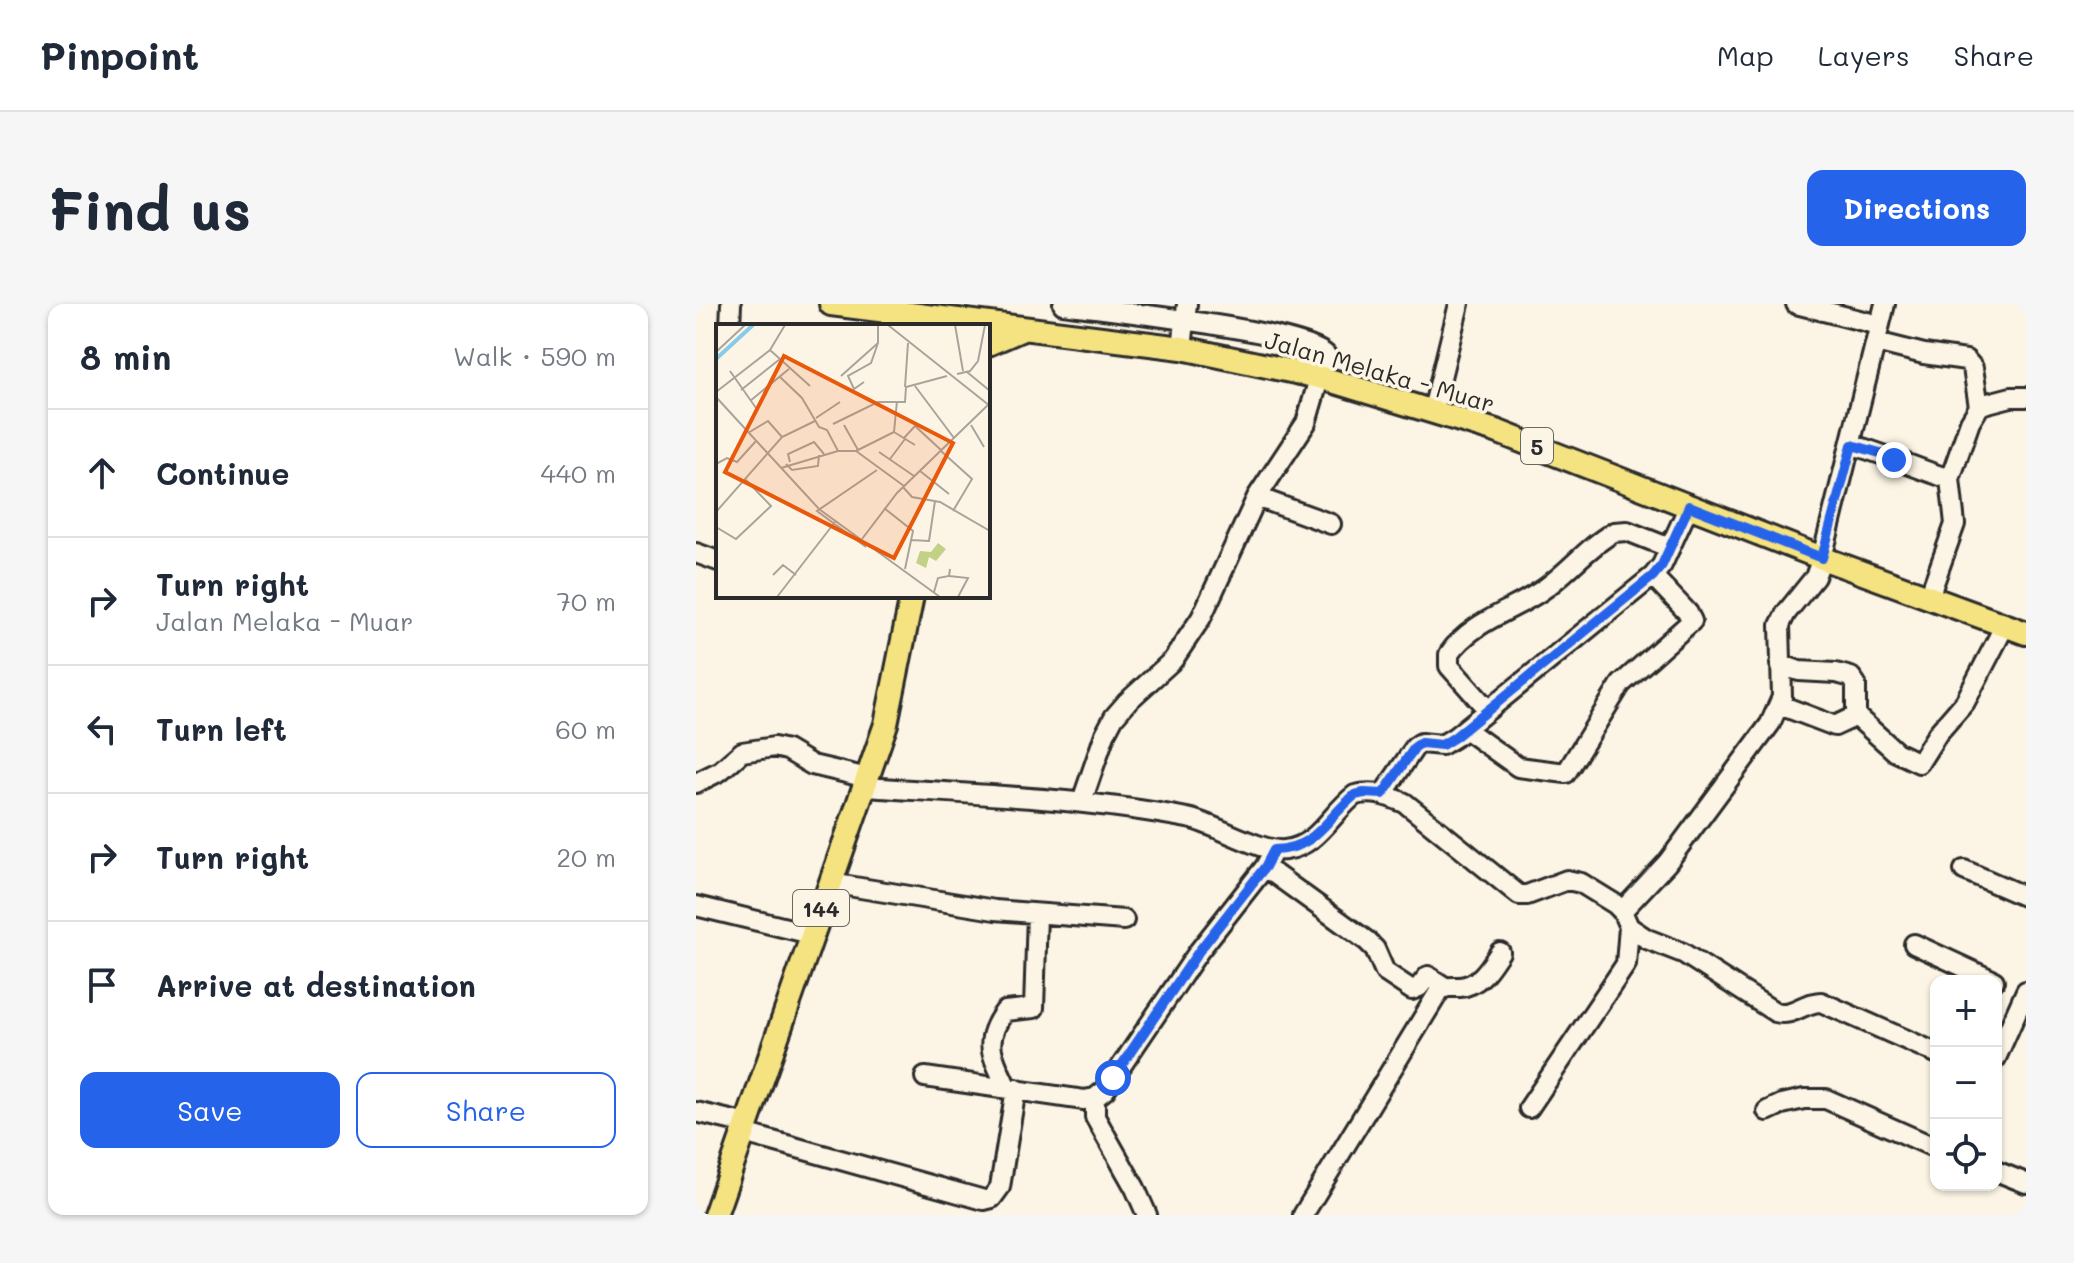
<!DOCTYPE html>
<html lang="en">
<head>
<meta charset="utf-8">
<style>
  :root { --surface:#fff; --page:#f6f6f7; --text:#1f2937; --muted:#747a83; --line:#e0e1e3; --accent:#2563eb }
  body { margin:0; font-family:Mali,sans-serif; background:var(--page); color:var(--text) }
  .controls { position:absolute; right:24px; bottom:24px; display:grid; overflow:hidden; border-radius:16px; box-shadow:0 2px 6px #0004 }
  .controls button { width:72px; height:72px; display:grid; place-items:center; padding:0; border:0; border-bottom:2px solid var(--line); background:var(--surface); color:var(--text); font:40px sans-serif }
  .stop { position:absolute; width:24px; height:24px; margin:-18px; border:6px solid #2563eb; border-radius:50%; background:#fff }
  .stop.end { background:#2563eb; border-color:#fff; box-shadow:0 2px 8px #0008 }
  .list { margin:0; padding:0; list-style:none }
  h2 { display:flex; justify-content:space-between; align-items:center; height:104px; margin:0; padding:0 32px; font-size:34px }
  h2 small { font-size:26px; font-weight:400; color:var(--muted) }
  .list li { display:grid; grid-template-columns:52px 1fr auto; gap:24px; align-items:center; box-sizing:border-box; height:128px; padding:0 32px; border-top:2px solid var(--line) }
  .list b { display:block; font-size:30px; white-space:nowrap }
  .list p { margin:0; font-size:26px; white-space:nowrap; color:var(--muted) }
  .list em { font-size:26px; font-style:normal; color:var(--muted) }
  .actions { display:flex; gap:16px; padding:24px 32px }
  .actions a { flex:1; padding:18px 0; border:2px solid var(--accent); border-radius:16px; text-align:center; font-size:28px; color:var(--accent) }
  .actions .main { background:var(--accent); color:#fff }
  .icon { flex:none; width:44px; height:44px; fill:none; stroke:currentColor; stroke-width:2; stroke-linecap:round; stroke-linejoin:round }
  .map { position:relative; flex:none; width:1330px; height:911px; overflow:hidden; border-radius:16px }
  header { display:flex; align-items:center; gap:48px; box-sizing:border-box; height:112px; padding:0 40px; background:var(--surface); border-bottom:2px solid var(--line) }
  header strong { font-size:38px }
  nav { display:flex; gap:44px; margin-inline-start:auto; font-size:28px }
  .intro { display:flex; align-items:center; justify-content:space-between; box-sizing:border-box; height:192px; padding:0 48px }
  h1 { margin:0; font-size:56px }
  .button { padding:20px 36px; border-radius:16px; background:var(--accent); color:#fff; font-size:28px; font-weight:700 }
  main { display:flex; gap:48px; padding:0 48px }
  aside { flex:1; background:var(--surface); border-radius:16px; box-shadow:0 2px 6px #0004 }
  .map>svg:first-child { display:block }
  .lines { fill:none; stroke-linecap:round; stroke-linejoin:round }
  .minor-casing { stroke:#2b2b2b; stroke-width:24 }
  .major-casing { stroke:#2b2b2b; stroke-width:28 }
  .minor { stroke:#fcf5e5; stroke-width:18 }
  .major { stroke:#f5e382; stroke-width:22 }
  .route { stroke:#2563eb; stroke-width:10 }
  .labels { text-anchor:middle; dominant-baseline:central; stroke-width:7; stroke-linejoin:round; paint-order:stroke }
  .shield { fill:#fcf5e5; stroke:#6a6863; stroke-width:2 }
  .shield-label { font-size:22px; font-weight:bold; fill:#2b2b2b }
  .street-label { font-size:24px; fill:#2b2b2b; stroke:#fcf5e5 }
  .inset-river { fill:none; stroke:#88cae9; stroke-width:4 }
  .inset-road { fill:none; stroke:#a8a49b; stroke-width:2 }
  .view { fill:#e8590c; fill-opacity:0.15; stroke:#e8590c; stroke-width:4 }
  .inset-edge { fill:none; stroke:#2b2b2b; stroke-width:4 }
</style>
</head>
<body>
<header>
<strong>Pinpoint</strong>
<nav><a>Map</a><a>Layers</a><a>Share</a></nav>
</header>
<div class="intro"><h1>Find us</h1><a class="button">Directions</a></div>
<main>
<aside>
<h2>8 min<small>Walk · 590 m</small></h2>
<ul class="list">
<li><svg class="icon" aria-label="ahead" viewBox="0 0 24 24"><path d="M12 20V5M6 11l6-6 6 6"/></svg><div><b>Continue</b></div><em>440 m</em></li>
<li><svg class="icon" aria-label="right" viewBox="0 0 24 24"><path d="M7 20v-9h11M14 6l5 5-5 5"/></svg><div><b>Turn right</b><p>Jalan Melaka - Muar</p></div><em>70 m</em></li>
<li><svg class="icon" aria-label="left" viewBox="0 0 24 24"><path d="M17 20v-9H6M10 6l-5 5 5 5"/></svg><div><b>Turn left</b></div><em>60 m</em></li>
<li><svg class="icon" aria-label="right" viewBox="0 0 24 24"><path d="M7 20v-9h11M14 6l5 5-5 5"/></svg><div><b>Turn right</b></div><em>20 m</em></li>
<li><svg class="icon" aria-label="arrive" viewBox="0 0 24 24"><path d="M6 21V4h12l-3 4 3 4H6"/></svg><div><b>Arrive at destination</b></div></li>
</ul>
<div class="actions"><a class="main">Save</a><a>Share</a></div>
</aside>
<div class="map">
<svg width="1330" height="911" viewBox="0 0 1330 911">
  <rect width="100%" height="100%" fill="#fcf5e5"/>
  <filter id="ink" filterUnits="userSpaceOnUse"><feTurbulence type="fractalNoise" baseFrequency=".0125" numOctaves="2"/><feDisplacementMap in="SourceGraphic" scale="16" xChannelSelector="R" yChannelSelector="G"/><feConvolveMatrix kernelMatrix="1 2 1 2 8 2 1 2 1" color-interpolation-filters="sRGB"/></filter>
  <g filter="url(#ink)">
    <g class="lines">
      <g class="minor-casing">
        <path id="minor" d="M367 0C409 6 609 27 630 51L610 119 561 193 505 314 477 356 431 398 418 413 409 430 386 497
          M1100 0 1183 21
          M34 22 35 0
          M1180 38 1228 50 1270 56 1277 64 1283 103
          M486 44 491 0
          M737 106 763 0
          M1156 141C1190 150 1221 165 1254 175
          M561 193 635 220
          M0 249 22 257
          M1233 293 1259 220 1254 175 1274 118 1283 103 1288 100 1315 93H1330
          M1084 360 1103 367 1140 369 1155 373 1160 380V412
          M1084 401 1139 422 1160 412 1200 448 1223 459 1242 429 1269 398 1309 321
          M792 406 753 362V350C775 318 814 308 845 287 871 270 891 243 918 228L931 227 974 244
          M769 425 822 463 870 469 925 380 996 317 992 309 957 272
          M0 479 24 467 46 448 78 443 91 446 116 461 172 474
          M169 483C277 490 385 494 491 514 518 519 565 549 589 546 622 542 635 509 659 491 678 486 692 492 709 499L823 591H831L871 576 885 579 919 600 926 607 933 623 951 635 987 649 1079 708C1098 713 1107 698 1125 698L1240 749
          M687 490 719 443 725 439 746 441 759 433 957 272 966 261 993 202
          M569 563 671 637 679 645 689 668 716 686 723 683 732 672 749 683
          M1268 566 1330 593
          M134 579 299 606 428 616
          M0 602 115 630
          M926 607 971 559 1074 420 1086 393 1084 321 1090 309 1119 273 1126 254 1189 0
          M1218 640 1298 677
          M1300 754 1330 687
          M229 773 388 796 399 794
          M311 784C297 752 285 739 309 707L338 704 341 610
          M833 804 930 660 933 623
          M1071 807 1086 800 1108 795H1130L1240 844
          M0 808 51 820
          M48 829 288 896 296 894 304 883 320 785
          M1300 867 1330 879
          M451 911 439 884 399 813V794L409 786 503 647 569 563 578 546
          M607 911 744 686C752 682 755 683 764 683 784 681 794 663 804 648"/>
      </g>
      <g class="major-casing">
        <path id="major" d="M135 0 486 44 623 73 800 127 1126 254 1330 329
          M292 40 327 25
          M19 911 190 420 216 292"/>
      </g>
      <use href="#minor" class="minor"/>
      <use href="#major" class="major"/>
    </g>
  </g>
  <g class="lines" filter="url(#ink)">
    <path class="route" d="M417 774 503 647 569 563 578 546C621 545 630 514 659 491L668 489 687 490 719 443 725 439 746 441 759 433 957 272 966 261 993 202 1126 254 1156 141 1184 149 1198 156"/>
  </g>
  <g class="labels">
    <g class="shield">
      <rect x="825" y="124" width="32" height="36" rx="6"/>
      <rect x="97" y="586" width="56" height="36" rx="6"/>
    </g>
    <g class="shield-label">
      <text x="841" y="142">5</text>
      <text x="125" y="604">144</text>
    </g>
    <g class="street-label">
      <text transform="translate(684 67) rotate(16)">Jalan Melaka - Muar</text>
    </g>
  </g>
  <g transform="translate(20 20)">
    <rect width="274" height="274" fill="#fcf5e5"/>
    <path d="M222 219 230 225 220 237 213 233 210 244 200 239 204 227 215 228Z" fill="#c2d185"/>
    <path class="inset-river" d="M0 35 37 1"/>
    <path class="inset-road" d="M172 1 274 82M239 1 247 47M54 26 94 62M0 28 29 1M14 47 40 84M251 48 274 67M241 50 254 47 262 37 269 1M125 52 162 19V1M64 53 86 74 103 103 111 106 122 127H140L188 162M148 58 138 65 132 52 155 39 162 19M199 62 238 114M189 63 192 19M25 66 64 35M0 68 54 26 69 1M0 73 103 185 224 273M34 77 73 45M100 94 124 78M117 100 162 78H189L190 63 231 52M128 101 142 126M255 101 268 123M178 108 199 121M32 109 52 97 66 113M188 114 199 102 225 126M140 127 178 108 181 77M225 127 256 155 237 187M163 128 198 152M174 135 189 115M74 138 72 130 98 118 108 130M0 140 11 134 21 138 40 117M70 140 76 146 102 142 103 131M65 144 122 127M204 147 233 170M187 163 196 173 224 178 274 207M168 184 197 207 189 245M0 188 66 113 99 97M0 203 20 215 55 182 29 155M146 215 181 169 274 79M195 216 213 217 219 177M150 223 101 187 161 146M57 251 67 241 80 251M233 252 252 254 242 273M218 268 222 254 233 252 234 245M61 273 119 198"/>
    <path class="view" d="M68 32 237 119 178 234 9 148Z"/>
    <rect width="274" height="274" class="inset-edge"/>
  </g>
</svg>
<div class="controls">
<button>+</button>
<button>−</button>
<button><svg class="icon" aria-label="locate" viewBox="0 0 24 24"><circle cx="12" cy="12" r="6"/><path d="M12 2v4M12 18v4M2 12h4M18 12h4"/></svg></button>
</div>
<div class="stop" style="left:417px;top:774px"></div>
<div class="stop end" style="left:1198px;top:156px"></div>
</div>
</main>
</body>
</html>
